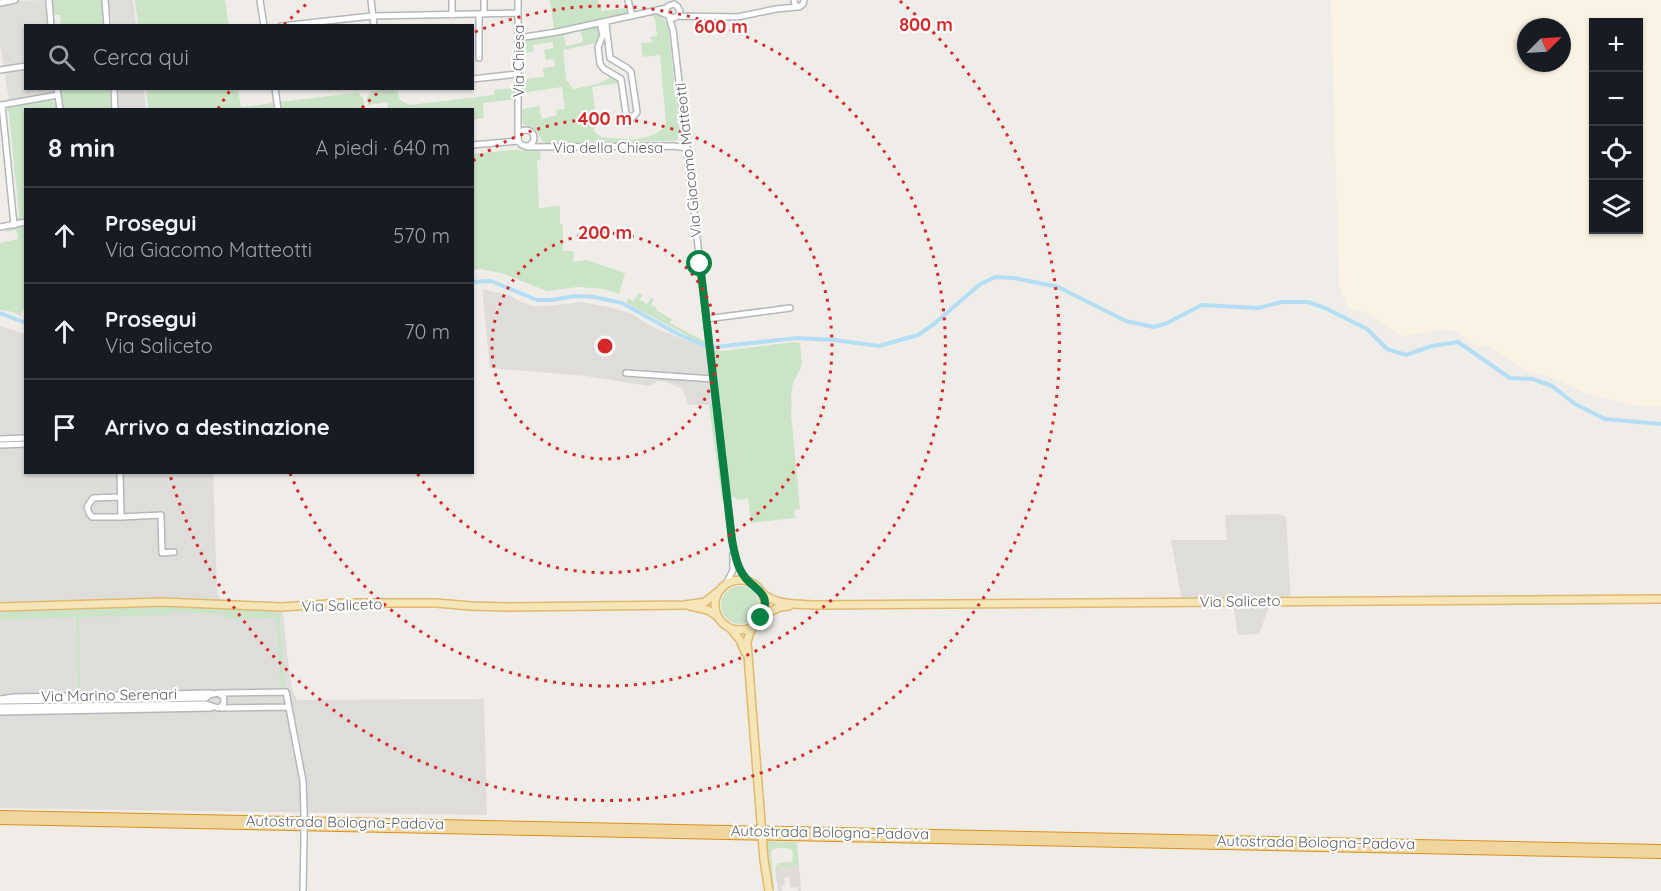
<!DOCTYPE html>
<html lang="it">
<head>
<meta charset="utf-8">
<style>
  :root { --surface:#171b24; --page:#242831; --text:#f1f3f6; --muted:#9ea1a6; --line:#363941 }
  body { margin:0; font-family:Quicksand,sans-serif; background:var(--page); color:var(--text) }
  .controls { position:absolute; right:18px; top:18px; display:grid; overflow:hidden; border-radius:0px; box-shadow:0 2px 4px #0004 }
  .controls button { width:54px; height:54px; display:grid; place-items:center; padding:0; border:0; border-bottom:2px solid var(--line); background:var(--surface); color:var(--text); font:30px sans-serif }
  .compass { position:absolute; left:1517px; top:18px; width:54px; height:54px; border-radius:50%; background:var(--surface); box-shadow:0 2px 4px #0004; rotate:66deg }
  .stop { position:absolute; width:18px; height:18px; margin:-14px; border:4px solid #0b8043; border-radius:50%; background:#fff }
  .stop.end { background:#0b8043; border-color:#fff; box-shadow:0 2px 6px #0008 }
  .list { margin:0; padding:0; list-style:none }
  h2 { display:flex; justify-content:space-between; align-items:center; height:78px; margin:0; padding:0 24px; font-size:26px }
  h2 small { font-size:20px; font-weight:400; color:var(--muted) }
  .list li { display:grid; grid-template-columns:39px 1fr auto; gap:18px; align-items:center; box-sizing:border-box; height:96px; padding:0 24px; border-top:2px solid var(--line) }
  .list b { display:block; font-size:22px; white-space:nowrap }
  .list p { margin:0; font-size:20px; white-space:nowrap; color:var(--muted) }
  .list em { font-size:20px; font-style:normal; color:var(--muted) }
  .icon { flex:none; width:33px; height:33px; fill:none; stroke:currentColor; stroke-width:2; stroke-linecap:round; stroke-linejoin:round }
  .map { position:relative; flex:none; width:1661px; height:891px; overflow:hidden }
  .search { position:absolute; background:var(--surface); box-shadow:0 2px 4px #0004; left:24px; top:24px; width:450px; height:66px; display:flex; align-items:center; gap:15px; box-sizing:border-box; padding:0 21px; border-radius:0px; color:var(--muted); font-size:22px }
  .panel { position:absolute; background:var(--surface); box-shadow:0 2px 4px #0004; left:24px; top:108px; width:450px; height:366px; border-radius:0px }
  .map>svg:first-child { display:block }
  .commercial { fill:#faf3e3; fill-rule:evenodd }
  .industrial { fill:#dfddda }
  .education { fill:#dfdcd7 }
  .green { fill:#cbe4c8 }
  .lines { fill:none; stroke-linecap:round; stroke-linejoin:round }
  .canal { stroke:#b3def5; stroke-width:4 }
  .minor-casing { stroke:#b5b8bb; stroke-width:8 }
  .major-casing { stroke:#e1b870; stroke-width:10 }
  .highway-casing { stroke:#db901d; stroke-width:10 }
  .minor { stroke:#fff; stroke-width:5 }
  .major { stroke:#f6e6b7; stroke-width:7 }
  .highway { stroke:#f1d59e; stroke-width:8 }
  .minor-bridge-casing { stroke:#b5b8bb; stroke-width:8; stroke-linecap:butt }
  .major-bridge-casing { stroke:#e1b870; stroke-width:10; stroke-linecap:butt }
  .minor-bridge { stroke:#fff; stroke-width:5 }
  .major-bridge { stroke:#f6e6b7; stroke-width:7 }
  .route { stroke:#0b8043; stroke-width:8 }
  .ring { fill:none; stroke:#d62828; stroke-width:3; stroke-dasharray:3 6 }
  .labels { text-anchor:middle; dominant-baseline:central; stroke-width:4.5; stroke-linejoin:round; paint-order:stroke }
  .street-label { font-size:15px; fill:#606366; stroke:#fff }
  .centre { fill:#d62828; stroke:#fff; stroke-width:3 }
  .ring-label { font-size:18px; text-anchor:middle; font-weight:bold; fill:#d62828; stroke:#fff; stroke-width:4.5; stroke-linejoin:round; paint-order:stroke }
</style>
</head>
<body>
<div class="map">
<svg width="1661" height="891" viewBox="0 0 1661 891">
  <rect width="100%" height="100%" fill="#f0ede8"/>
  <path class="commercial" d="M1331 0H1661V407L1631 405 1584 392 1549 376 1527 370 1486 345 1478 347 1471 343 1457 331 1440 330 1401 336 1366 313 1348 308 1339 286ZM1594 22H1638V230H1594ZM1526 27H1562V63H1526Z"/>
  <path class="industrial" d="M52 0 55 25 26 26V88L61 89 62 99 10 106 0 44V1Z
    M108 0H133L136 25H110L112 22Z
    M119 89H144L146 109H119Z
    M482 289 510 295 517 300 532 306H551L580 302 609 307 632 314 654 328 710 349 715 398 709 405H688L683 389 667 382 658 381 649 386 586 376 490 368Z
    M0 326 25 334 26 472 213 473 217 591 220 599 282 603 289 670 292 690 297 700 484 699 487 815 0 808Z
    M1279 514 1286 517 1291 604 1269 607 1259 634 1238 635 1233 605 1183 607 1171 540H1227L1225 515Z"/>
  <path class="education" d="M799 866 801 891H798L797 887 791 888 789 877 784 878 785 885H782V891H778L775 868Z"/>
  <path class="green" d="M52 0H101L104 25H61L60 15H54Z
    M135 0H225L229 25H138Z
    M550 0H601L598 1 599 5H601V11L625 8 627 13 554 30Z
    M652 15H660L668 25 680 133 676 141 546 143 542 141 536 130 523 124 522 110 524 109 539 106 542 119 557 115 556 110 565 109 562 87 522 93V82L526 81V79L544 77 543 68 555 66 554 59 546 60 544 50 553 48V42L533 45V52L522 53 521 40 573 31V33L564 36 566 46 583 42 581 32 578 30 599 27 602 34 597 43 563 50 566 79 573 89 598 84 614 76 620 83 592 87 596 118 594 131 601 137C620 139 654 144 666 124L660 55 643 57 641 43 653 42 650 37 657 36 655 19Z
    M515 88V99L483 103 484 118 473 120 472 110 388 109 387 102 368 105 367 97 372 91 397 90 400 100 409 105 494 95 495 90Z
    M61 89H109L112 109H63Z
    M146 89H238L241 107 273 103 274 109H148Z
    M354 93H358L363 97 365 109H282L280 102Z
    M49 99 54 102 57 109 26 110 25 219 18 221 16 219 19 216 9 113 6 108Z
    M510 150 540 151 541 160 537 161 539 208 560 206V224L563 225V251H574L573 262 587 260 625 273 619 294 604 289 578 287 547 291 501 273 480 269 473 270V154Z
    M25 226V311L23 310 20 316 13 312 0 310V243L18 239 16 230 6 232 5 229Z
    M639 293 642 295 640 300 647 304 651 298 654 299 651 305 657 308 656 310 672 319 670 323 706 342 703 344 627 303V298L633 301Z
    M794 342 800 343 802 362 800 365H802C799 372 793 380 792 388 790 397 793 403 791 413L800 509 794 510 795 518 751 523 748 499 736 500 735 497 722 499 709 405 715 398 710 349 723 351Z
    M721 605a19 19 0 1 1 38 0a19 19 0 1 1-38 0Z
    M159 604 279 609 285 689 281 688 276 618 225 619 224 614 171 612 170 615 79 617 80 693H78L76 617 0 620V614L24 609Z
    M765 841 797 842 799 866 775 868 778 863 792 862 793 851C788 847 780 848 773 849L771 852 774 891H771Z"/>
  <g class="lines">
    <path class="canal" d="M472 282 491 281 537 300H551L575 296 594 297 622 303 678 334 706 346 715 347 797 338 835 340 879 346 918 335 934 324 979 285 995 277 1014 278 1058 287 1126 321 1153 327 1165 324 1202 305 1258 308 1282 302H1308L1325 308 1367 329 1387 349 1406 355 1432 346 1458 342 1510 378 1533 379 1552 386 1575 404 1605 419 1661 424
      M0 313 26 323"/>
    <g class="minor-casing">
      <path id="minor" d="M49 0 51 26
        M105 0 107 26
        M260 0 264 26
        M371 0 374 26
        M452 0V15
        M484 0V14
        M518 0V135
        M628 0 632 16
        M794 0 795 5 799 7 803 4 804 0
        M0 3 15 0
        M658 11 674 18 679 15 680 11 677 6 674 4 668 6 666 10
        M479 14V58
        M678 16 737 17 776 9 797 7
        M669 17 673 30 732 540C735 556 738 571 750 583
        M603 22 606 24 610 58 627 68 631 72 637 112 632 118 626 114 621 79 604 69 600 64 598 47 603 35 601 27Z
        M281 26 372 16 518 13
        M518 38 557 32 667 8
        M0 70 26 66
        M472 79 518 74
        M57 88 60 110
        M114 88 115 110
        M275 88 278 110
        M1 105 58 95
        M2 105 14 225
        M518 138a8 8 0 1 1 16 0a8 8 0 1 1-16 0Z
        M472 145 518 141
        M527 147 673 146 687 148
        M0 227 26 222
        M706 319 790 308
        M626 373 713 379
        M0 439 26 438
        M0 445 26 444
        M120 472 121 517 161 515 162 553 174 552
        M120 497 93 498 87 507 89 513 92 517H121
        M726 584 733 570V554
        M220 693 286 692 303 781 304 810
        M0 699 14 697 211 693
        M0 701 206 698 209 695 218 693 223 696C225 702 224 706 218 708L206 704 0 707
        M221 708 289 707
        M0 712 211 708
        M303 891 304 838"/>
    </g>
    <g class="major-casing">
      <path id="major" d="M715 605a25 25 0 1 1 50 0a25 25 0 1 1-50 0Z
        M762 593C777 606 799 604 818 605L1661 599
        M690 606 708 610 718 617
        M0 607 163 602 281 607 345 603H436L471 606 509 607 685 605 705 602 719 591
        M763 615 780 607 789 606
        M731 629 740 640 745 652
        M752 708 747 642 750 632 754 626"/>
    </g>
    <g class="highway-casing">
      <path id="highway" d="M0 815 1661 849
        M0 820 1661 854"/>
    </g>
    <use href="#minor" class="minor"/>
    <use href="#major" class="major"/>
    <use href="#highway" class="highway"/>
    <g class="minor-bridge-casing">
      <path id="minor-bridge" d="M304 838V810"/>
    </g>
    <g class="major-bridge-casing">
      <path id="major-bridge" d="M752 708 764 860 769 891"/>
    </g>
    <use href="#minor-bridge" class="minor-bridge"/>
    <use href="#major-bridge" class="major-bridge"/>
  </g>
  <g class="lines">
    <path class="route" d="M700 264 732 540C734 551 736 564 742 573 752 591 774 590 761 618"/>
  </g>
  <g class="ring">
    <circle cx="605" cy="346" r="113"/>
    <path d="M473 161A227 227 0 1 1 417 473"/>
    <path d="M362 108A340 340 0 0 1 382 89M475 32A340 340 0 1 1 290 473"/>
    <path d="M218 109A454 454 0 0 1 231 89M284 25A454 454 0 0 1 310 1M900 1A454 454 0 1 1 170 475"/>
  </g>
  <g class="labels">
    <g class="street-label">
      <text transform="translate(518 61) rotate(-90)">Via Chiesa</text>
      <text x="608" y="147">Via della Chiesa</text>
      <text transform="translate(688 160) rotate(-96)">Via Giacomo Matteotti</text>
      <text transform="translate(1240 601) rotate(-1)">Via Saliceto</text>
      <text transform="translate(342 605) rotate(-2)">Via Saliceto</text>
      <text transform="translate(109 695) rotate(-1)">Via Marino Serenari</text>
      <text transform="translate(345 822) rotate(1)">Autostrada Bologna-Padova</text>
      <text transform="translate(830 832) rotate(1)">Autostrada Bologna-Padova</text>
      <text transform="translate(1316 842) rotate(1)">Autostrada Bologna-Padova</text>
    </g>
  </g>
  <circle cx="605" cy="346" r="9" class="centre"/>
  <g class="ring-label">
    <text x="926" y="31">800 m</text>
    <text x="721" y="33">600 m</text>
    <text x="605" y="125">400 m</text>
    <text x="605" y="239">200 m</text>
  </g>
</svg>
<div class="controls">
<button>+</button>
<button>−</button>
<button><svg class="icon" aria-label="locate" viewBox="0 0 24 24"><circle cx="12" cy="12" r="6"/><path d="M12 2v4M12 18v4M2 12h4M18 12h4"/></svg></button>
<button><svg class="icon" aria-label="layers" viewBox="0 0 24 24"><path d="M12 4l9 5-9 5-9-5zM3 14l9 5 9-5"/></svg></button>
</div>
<svg class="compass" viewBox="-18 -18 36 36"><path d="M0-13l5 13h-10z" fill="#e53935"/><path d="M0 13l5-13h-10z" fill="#9ea1a6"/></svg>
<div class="stop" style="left:700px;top:264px"></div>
<div class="stop end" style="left:761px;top:618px"></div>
<div class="search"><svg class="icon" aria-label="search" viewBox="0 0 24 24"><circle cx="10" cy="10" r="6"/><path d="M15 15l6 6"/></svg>Cerca qui</div>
<section class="panel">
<h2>8 min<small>A piedi · 640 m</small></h2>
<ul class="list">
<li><svg class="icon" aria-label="ahead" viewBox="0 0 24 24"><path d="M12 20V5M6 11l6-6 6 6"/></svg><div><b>Prosegui</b><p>Via Giacomo Matteotti</p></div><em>570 m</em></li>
<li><svg class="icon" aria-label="ahead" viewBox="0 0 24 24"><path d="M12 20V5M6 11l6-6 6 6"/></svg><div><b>Prosegui</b><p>Via Saliceto</p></div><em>70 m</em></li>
<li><svg class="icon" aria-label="arrive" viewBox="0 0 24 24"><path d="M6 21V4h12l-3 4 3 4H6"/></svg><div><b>Arrivo a destinazione</b></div></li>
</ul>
</section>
</div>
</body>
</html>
